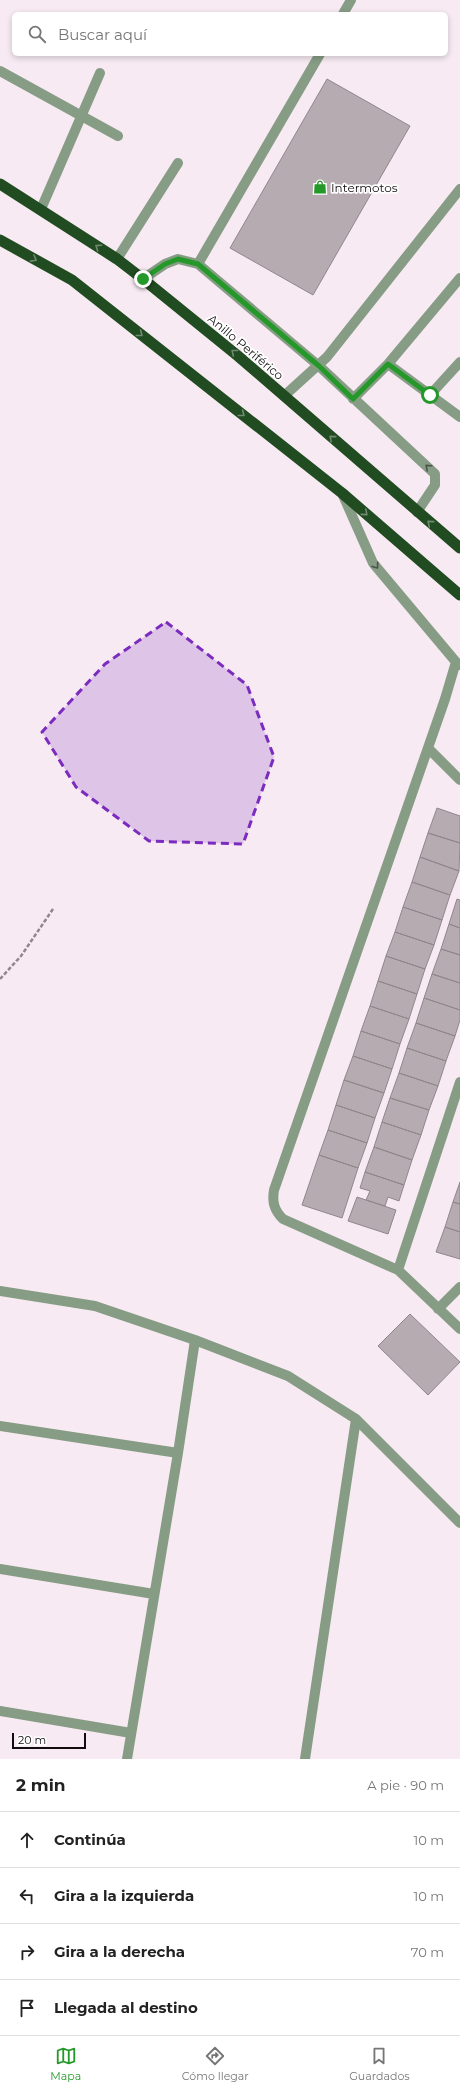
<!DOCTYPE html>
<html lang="es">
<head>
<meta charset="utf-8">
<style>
  :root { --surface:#fff; --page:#f2f2f2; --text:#222; --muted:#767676; --line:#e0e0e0; --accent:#249929 }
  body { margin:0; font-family:Montserrat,sans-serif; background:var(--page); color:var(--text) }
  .scale { position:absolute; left:12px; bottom:10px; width:74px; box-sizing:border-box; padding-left:4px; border:2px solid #110d0f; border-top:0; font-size:11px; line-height:14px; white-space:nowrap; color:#110d0f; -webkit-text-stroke:3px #fff; paint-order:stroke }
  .stop { position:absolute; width:12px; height:12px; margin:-9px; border:3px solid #249929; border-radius:50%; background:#fff }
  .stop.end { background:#249929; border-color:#fff; box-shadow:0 1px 4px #0008 }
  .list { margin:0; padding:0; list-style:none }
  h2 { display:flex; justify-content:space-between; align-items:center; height:52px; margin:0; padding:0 16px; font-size:17px }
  h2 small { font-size:13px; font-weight:400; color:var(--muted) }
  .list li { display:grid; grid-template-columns:26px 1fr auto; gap:12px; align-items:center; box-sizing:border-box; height:56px; padding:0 16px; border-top:1px solid var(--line) }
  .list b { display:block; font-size:15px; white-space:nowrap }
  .list em { font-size:13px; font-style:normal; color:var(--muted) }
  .icon { flex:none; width:22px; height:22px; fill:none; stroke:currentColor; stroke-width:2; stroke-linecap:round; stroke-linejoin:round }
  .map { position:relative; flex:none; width:460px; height:1759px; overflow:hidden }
  .search { position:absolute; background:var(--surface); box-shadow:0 2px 6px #0003; left:12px; right:12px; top:12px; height:44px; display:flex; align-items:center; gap:10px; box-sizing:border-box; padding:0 14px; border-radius:6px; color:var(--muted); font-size:15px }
  .sheet { height:276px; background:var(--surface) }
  nav { display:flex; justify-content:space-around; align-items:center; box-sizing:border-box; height:56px; border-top:1px solid var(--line); background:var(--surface); font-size:11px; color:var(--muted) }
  nav a { display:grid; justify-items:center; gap:2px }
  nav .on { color:var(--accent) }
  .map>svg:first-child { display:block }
  .building { fill:#b7abb2; stroke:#92868d }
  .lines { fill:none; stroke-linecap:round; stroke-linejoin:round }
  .path { stroke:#90878c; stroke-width:2.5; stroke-dasharray:4 2; stroke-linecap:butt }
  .service { stroke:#879c85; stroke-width:10 }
  .minor { stroke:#879c85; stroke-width:10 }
  .trunk { stroke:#214b21; stroke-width:11 }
  .oneway { stroke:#6f8a6f }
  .oneway2 { stroke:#4c544a }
  .route { stroke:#249929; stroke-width:5 }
  .marked { fill:#7b2cbf; fill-opacity:0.2; stroke:#7b2cbf; stroke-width:3; stroke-dasharray:8 5; stroke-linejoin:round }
  .labels { text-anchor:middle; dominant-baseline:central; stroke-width:3.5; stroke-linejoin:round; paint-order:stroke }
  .poi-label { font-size:12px; fill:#110d0f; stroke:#fff; text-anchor:start }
  .street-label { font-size:12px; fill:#110d0f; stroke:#fff }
</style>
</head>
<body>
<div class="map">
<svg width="460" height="1759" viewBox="0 0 460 1759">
  <rect width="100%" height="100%" fill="#f7eaf2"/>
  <path class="building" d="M327 79 410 126 313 295 230 248Z
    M437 808 460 816V843L428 833Z
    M428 833 460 843 459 871 420 857Z
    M420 857 459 871 450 895 412 882Z
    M412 882 450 895 442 920 403 907Z
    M457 899 460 900V928L449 924Z
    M403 907 442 920 434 945 395 932Z
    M449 924 460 928V955L441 949Z
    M395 932 434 945 425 969 386 956Z
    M441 949 460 955V983L432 974Z
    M386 956 425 969 417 994 378 981Z
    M432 974 460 983V1010L424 998Z
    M378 981 417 994 409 1019 370 1006Z
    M424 998 460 1010V1020L455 1036 416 1023Z
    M370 1006 409 1019 400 1044 361 1031Z
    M416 1023 455 1036 446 1061 407 1048Z
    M361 1031 400 1044 392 1069 353 1056Z
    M407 1048 446 1061 438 1086 399 1073Z
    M353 1056 392 1069 384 1093 344 1080Z
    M399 1073 438 1086 429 1110 390 1098Z
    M344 1080 384 1093 375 1118 336 1105Z
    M390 1098 429 1110 421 1135 382 1122Z
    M336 1105 375 1118 367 1143 328 1130Z
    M382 1122 421 1135 412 1160 374 1147Z
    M328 1130 367 1143 358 1168 319 1155Z
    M374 1147 412 1160 404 1185 365 1172Z
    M319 1155 358 1168 342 1218 302 1205Z
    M365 1172 404 1185 399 1201 388 1197 385 1206 366 1200 370 1191 360 1188Z
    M460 1182V1204L453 1202Z
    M357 1197 396 1210 388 1234 348 1221Z
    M453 1202 460 1204V1232L445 1227Z
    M445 1227 460 1232V1259L436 1252Z
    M410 1314 460 1362 428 1395 378 1346Z"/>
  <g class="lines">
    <path class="path" d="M0 979 21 956 53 909"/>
    <path class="service" d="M343 14 351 0
      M0 71 118 136
      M41 209 100 73
      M117 259 178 163
      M198 264 320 54
      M143 279 165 264 178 259 198 264 319 366 435 474V485L417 512
      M388 364 460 417
      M430 395 460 362
      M284 396 327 357 460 189
      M353 399 388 364 460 278"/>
    <path class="minor" d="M342 493 373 563 456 662 460 665
      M456 662 445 699 274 1190C272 1202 274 1210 283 1219L398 1270 460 1329
      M428 748 460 780
      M398 1270 460 1082
      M0 1291 95 1306 195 1340 288 1376 356 1419 460 1523
      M438 1309 460 1287
      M0 1426 178 1453
      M0 1569 154 1594
      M0 1711 131 1733
      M127 1759 178 1453 195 1340
      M305 1759 356 1419"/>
    <path class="trunk" d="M0 184 117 259 143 279 238 356 460 548
      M0 240 72 280 342 493 460 595"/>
  </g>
  <defs><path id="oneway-chevron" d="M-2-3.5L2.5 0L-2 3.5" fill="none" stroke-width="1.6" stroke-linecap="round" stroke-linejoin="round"/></defs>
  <g class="oneway">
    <use href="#oneway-chevron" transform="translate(98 247) rotate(-146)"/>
    <use href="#oneway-chevron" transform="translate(34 259) rotate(29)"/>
    <use href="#oneway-chevron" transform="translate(140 334) rotate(38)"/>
    <use href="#oneway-chevron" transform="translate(234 352) rotate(-141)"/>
    <use href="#oneway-chevron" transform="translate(242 414) rotate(38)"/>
    <use href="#oneway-chevron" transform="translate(332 438) rotate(-139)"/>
    <use href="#oneway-chevron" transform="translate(365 513) rotate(41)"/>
    <use href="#oneway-chevron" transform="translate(430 523) rotate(-140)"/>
  </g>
  <g class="oneway2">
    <use href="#oneway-chevron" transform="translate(428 467) rotate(-138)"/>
    <use href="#oneway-chevron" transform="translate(376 566) rotate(54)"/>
  </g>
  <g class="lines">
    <path class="route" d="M143 279 165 264 178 259 198 264 319 366 353 399 388 364 430 395"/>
  </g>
  <path class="marked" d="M166 622 247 685 274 757 243 844 149 841 76 787 42 732 105 664Z"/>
  <defs>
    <g id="shop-bare" transform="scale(1.08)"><path d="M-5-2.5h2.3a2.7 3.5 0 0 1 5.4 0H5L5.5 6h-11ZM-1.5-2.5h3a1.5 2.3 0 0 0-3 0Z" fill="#249929" stroke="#fff" stroke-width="2.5" paint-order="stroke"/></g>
  </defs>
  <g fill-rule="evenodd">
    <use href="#shop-bare" x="320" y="187"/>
  </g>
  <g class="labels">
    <g class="poi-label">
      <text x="331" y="187">Intermotos</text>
    </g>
    <g class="street-label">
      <text transform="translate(246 347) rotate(40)">Anillo Periférico</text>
    </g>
  </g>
</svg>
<div class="scale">20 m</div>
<div class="stop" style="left:430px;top:395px"></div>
<div class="stop end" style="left:143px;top:279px"></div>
<div class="search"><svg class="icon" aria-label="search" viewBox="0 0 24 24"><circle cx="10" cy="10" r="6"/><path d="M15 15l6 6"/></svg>Buscar aquí</div>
</div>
<section class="sheet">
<h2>2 min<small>A pie · 90 m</small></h2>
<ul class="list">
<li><svg class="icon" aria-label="ahead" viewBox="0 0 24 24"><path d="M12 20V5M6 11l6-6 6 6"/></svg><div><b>Continúa</b></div><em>10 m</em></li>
<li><svg class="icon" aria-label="left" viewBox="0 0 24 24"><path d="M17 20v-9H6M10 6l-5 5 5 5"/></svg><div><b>Gira a la izquierda</b></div><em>10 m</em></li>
<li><svg class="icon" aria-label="right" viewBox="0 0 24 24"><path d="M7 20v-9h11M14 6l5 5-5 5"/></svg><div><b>Gira a la derecha</b></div><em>70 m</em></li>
<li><svg class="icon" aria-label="arrive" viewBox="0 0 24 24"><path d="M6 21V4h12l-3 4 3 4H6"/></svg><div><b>Llegada al destino</b></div></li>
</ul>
</section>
<nav>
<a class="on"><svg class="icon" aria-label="map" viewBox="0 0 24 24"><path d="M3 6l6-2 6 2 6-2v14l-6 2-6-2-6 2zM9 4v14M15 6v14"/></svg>Mapa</a>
<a><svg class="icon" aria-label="directions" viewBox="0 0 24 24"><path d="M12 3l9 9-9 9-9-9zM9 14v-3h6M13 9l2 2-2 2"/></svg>Cómo llegar</a>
<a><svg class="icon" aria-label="saved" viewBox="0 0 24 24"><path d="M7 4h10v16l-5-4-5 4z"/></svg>Guardados</a>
</nav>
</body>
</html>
